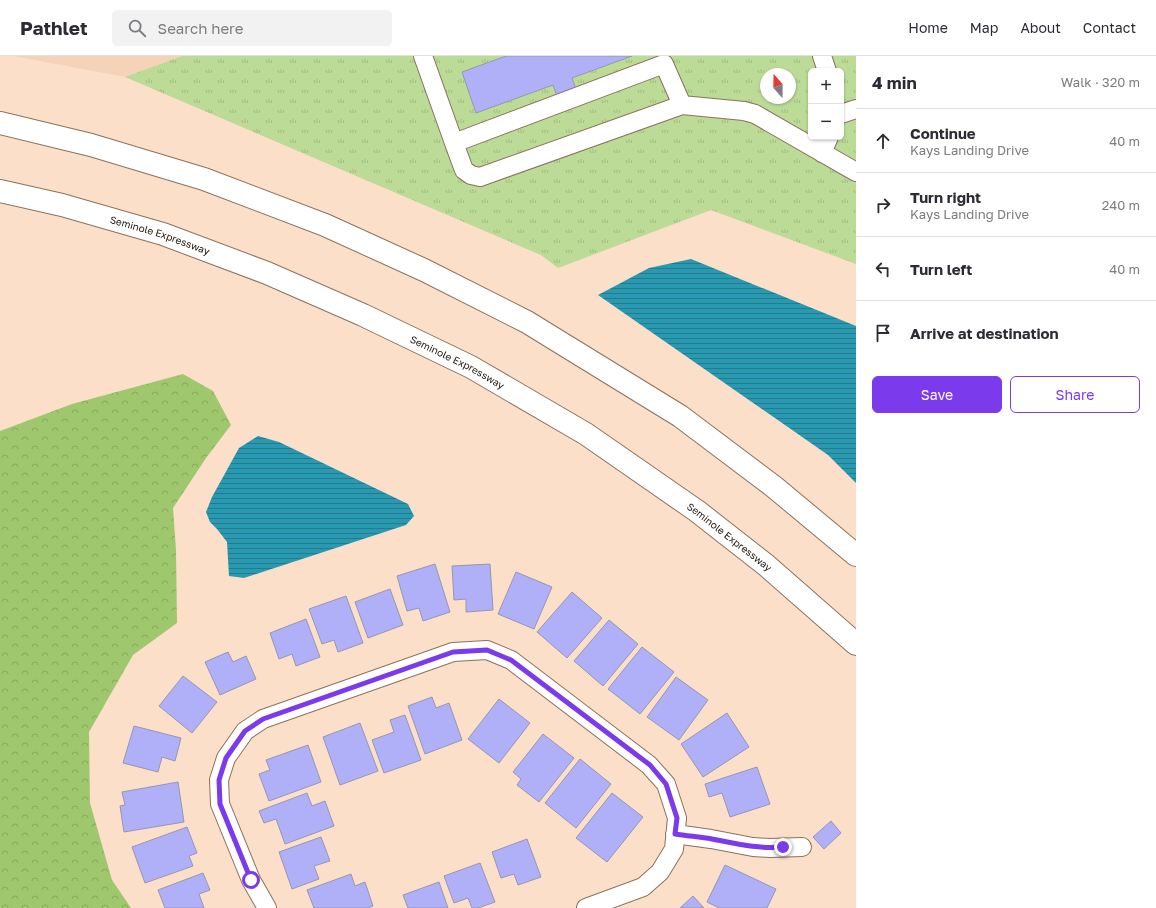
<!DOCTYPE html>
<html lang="en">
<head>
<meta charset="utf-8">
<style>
  :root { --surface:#fff; --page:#f2f2f3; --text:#2b2b33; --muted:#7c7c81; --line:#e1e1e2; --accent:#7c3aed }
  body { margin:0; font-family:"Golos Text",sans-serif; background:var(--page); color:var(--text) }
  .controls { position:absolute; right:12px; top:12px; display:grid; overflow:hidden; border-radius:6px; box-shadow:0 1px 3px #0004 }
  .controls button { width:36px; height:36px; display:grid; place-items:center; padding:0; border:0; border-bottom:1px solid var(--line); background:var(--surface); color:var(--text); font:20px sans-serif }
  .compass { position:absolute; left:760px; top:12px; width:36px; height:36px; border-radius:50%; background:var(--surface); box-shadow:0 1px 3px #0004; rotate:340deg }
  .stop { position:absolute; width:12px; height:12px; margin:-9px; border:3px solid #7c3aed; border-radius:50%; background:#fff }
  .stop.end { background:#7c3aed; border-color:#fff; box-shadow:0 1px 4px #0008 }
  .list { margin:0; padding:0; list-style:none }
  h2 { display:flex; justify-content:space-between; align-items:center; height:52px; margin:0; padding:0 16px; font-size:17px }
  h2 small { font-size:13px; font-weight:400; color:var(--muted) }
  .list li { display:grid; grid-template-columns:26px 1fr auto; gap:12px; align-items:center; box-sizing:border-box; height:64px; padding:0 16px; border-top:1px solid var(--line) }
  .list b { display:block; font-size:15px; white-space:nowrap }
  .list p { margin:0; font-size:13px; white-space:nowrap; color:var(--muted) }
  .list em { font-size:13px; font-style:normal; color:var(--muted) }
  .actions { display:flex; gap:8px; padding:12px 16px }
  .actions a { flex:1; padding:9px 0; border:1px solid var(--accent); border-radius:6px; text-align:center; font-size:14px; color:var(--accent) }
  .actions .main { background:var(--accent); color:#fff }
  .icon { flex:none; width:22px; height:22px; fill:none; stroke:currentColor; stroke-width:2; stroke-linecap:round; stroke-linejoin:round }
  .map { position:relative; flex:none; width:856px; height:852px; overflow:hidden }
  header { display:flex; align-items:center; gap:24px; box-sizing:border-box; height:56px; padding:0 20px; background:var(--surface); border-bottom:1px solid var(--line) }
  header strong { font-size:19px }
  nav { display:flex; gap:22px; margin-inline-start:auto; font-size:14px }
  .search { width:280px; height:36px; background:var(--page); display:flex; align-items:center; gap:10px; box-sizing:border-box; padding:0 14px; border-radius:6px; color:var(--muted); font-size:15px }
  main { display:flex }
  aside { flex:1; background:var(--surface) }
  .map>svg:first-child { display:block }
  .built { fill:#f5d3b9 }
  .grass { fill:url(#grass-tufts); fill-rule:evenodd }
  .forest { fill:url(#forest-crowns) }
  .water { fill:url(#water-rules) }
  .building { fill:#b0b0f8; stroke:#9596b3 }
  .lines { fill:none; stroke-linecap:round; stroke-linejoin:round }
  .minor-casing { stroke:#8a725e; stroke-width:20 }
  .highway-casing { stroke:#8a725e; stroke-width:24 }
  .minor { stroke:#fff; stroke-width:18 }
  .highway { stroke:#fff; stroke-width:22 }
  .route { stroke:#7c3aed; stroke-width:5 }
  .labels { text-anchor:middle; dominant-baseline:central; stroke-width:3; stroke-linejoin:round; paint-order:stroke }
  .street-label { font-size:10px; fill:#1f160e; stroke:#fff }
</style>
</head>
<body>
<header>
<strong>Pathlet</strong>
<div class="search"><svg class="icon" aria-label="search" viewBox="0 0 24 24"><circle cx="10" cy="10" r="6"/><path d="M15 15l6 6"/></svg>Search here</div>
<nav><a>Home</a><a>Map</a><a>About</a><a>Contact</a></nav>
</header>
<main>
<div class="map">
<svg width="856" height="852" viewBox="0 0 856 852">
  <defs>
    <pattern id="grass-tufts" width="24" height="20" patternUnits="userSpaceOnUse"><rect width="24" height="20" fill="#bbdb96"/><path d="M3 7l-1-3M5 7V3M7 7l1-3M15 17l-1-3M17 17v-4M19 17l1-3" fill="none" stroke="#a0bb80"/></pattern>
    <pattern id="forest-crowns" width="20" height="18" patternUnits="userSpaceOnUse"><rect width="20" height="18" fill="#9fc76d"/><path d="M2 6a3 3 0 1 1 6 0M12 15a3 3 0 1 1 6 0" fill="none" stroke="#88aa5d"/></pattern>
    <pattern id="water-rules" width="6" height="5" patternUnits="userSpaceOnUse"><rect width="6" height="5" fill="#2998b1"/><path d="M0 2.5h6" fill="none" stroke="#237b8e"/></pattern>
  </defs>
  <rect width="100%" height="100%" fill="#fbdfc9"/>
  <path class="built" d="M13 0H182L125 21Z"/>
  <path class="grass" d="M182 0H856V208L711 154 558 212 541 199 125 21ZM811 15H841V81H811ZM766 18H790V42H766Z"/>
  <path class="forest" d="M183 318 213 335 231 369 206 402 173 452 176 494 177 567 133 599 89 676 90 747 112 824 131 852H0V375L72 348Z"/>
  <path class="water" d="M691 203 856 270V427L828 399 598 239 649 212Z
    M258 380 279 386 408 448 414 460 406 469 244 522 229 520 227 486 217 473 210 466 206 456 212 441 239 392Z"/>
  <path class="building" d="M506 0H632L572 22 576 33 557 40 553 29 476 57 462 16Z
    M435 508 450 556 423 565 419 552 407 555 397 520Z
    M490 508 493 554 466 556V543L454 544 452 510Z
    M516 516 552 531 534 573 498 558Z
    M390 533 403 569 368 582 355 546Z
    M572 536 602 562 567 602 537 576Z
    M346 540 363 587 338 596 334 584 322 588 309 553Z
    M306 563 320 601 296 610 292 598 279 603 270 577Z
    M609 564 638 588 603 630 574 605Z
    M642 591 674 616 640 658 608 633Z
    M228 596 233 606 246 600 256 623 220 639 205 606Z
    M183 620 217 646 192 677 159 650Z
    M676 621 708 644 679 684 647 661Z
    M432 641 436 652 449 647 462 684 425 698 408 650Z
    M499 643 530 667 499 707 468 683Z
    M727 657 749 691 703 721 681 688Z
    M405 659 421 704 384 717 372 684 394 676 390 664Z
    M360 667 378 715 340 729 323 681Z
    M134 670 181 682 175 705 162 701 158 716 123 707Z
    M543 678 574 702 539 746 517 729 521 723 513 716Z
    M308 689 321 726 269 745 259 718 270 714 266 704Z
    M580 703 611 728 576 772 545 747Z
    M757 711 770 748 730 761 722 737 709 741 705 728Z
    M178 726 184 766 124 776 120 750 125 749 122 736Z
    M307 737 312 750 325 745 334 770 285 788 276 763 264 767 259 755Z
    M612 737 643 761 607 806 576 782Z
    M831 765 841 777 824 793 813 781Z
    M187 771 197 797 189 800 193 810 145 827 132 791Z
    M321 781 330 805 314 810 319 823 292 833 279 796Z
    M527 783 541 821 518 829 514 818 501 822 492 796Z
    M480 807 495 846 478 852H472L468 842 454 847 444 820Z
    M725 809 776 833 767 852H719L707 846Z
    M203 817 210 834 199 838 204 852H165L158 834Z
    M351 818 355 830 365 826 373 850 368 852H314L307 834Z
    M439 826 448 852H408L403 839Z
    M693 840 704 852H680Z"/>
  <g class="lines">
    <g class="minor-casing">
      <path id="minor" d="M423 0 454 87
        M822 0 827 15
        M682 49 664 8 454 87 464 114 471 119 480 121 682 49 744 55 755 58 856 116
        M841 58 856 53
        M822 97 829 81
        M675 778 711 783 753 791 770 792 802 791
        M267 852 251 824 220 748 219 724 226 702 245 675 263 663 453 596 487 594 511 604 649 709 666 728 677 762 674 793 660 816 643 831 586 852"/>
    </g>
    <g class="highway-casing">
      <g id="highway">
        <path d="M0 67 91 89 204 123 325 169 424 214 527 266 680 360 773 430 856 499"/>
        <path id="s1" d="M0 135 62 149 163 178 267 217 363 259 471 311 586 378 697 455 766 509 856 588"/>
      </g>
    </g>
    <use href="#minor" class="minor"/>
    <use href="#highway" class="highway"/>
  </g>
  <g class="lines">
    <path class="route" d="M251 824 220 748 219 724 226 702 245 675 263 663 453 596 487 594 511 604 650 709 666 728 677 762 675 778C688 780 700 781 712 783 738 788 756 793 783 791"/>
  </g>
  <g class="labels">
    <g class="street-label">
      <text stroke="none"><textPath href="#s1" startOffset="166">Seminole Expressway</textPath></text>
      <text stroke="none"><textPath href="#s1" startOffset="490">Seminole Expressway</textPath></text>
      <text stroke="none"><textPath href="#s1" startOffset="814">Seminole Expressway</textPath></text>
    </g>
  </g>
</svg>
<div class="controls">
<button>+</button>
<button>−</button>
</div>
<svg class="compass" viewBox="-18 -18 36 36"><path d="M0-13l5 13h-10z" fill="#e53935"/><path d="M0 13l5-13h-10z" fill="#7c7c81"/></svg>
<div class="stop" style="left:251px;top:824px"></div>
<div class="stop end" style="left:783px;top:791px"></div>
</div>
<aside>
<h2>4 min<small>Walk · 320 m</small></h2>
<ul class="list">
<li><svg class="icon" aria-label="ahead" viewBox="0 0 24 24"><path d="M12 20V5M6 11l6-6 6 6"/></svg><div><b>Continue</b><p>Kays Landing Drive</p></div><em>40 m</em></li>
<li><svg class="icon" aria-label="right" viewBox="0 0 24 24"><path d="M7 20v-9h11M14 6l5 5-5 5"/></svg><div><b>Turn right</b><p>Kays Landing Drive</p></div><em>240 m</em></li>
<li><svg class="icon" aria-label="left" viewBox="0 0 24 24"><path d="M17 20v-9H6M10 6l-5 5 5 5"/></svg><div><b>Turn left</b></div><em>40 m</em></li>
<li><svg class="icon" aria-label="arrive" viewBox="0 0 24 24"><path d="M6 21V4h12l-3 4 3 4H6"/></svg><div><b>Arrive at destination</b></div></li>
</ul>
<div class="actions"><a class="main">Save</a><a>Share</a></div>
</aside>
</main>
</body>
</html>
